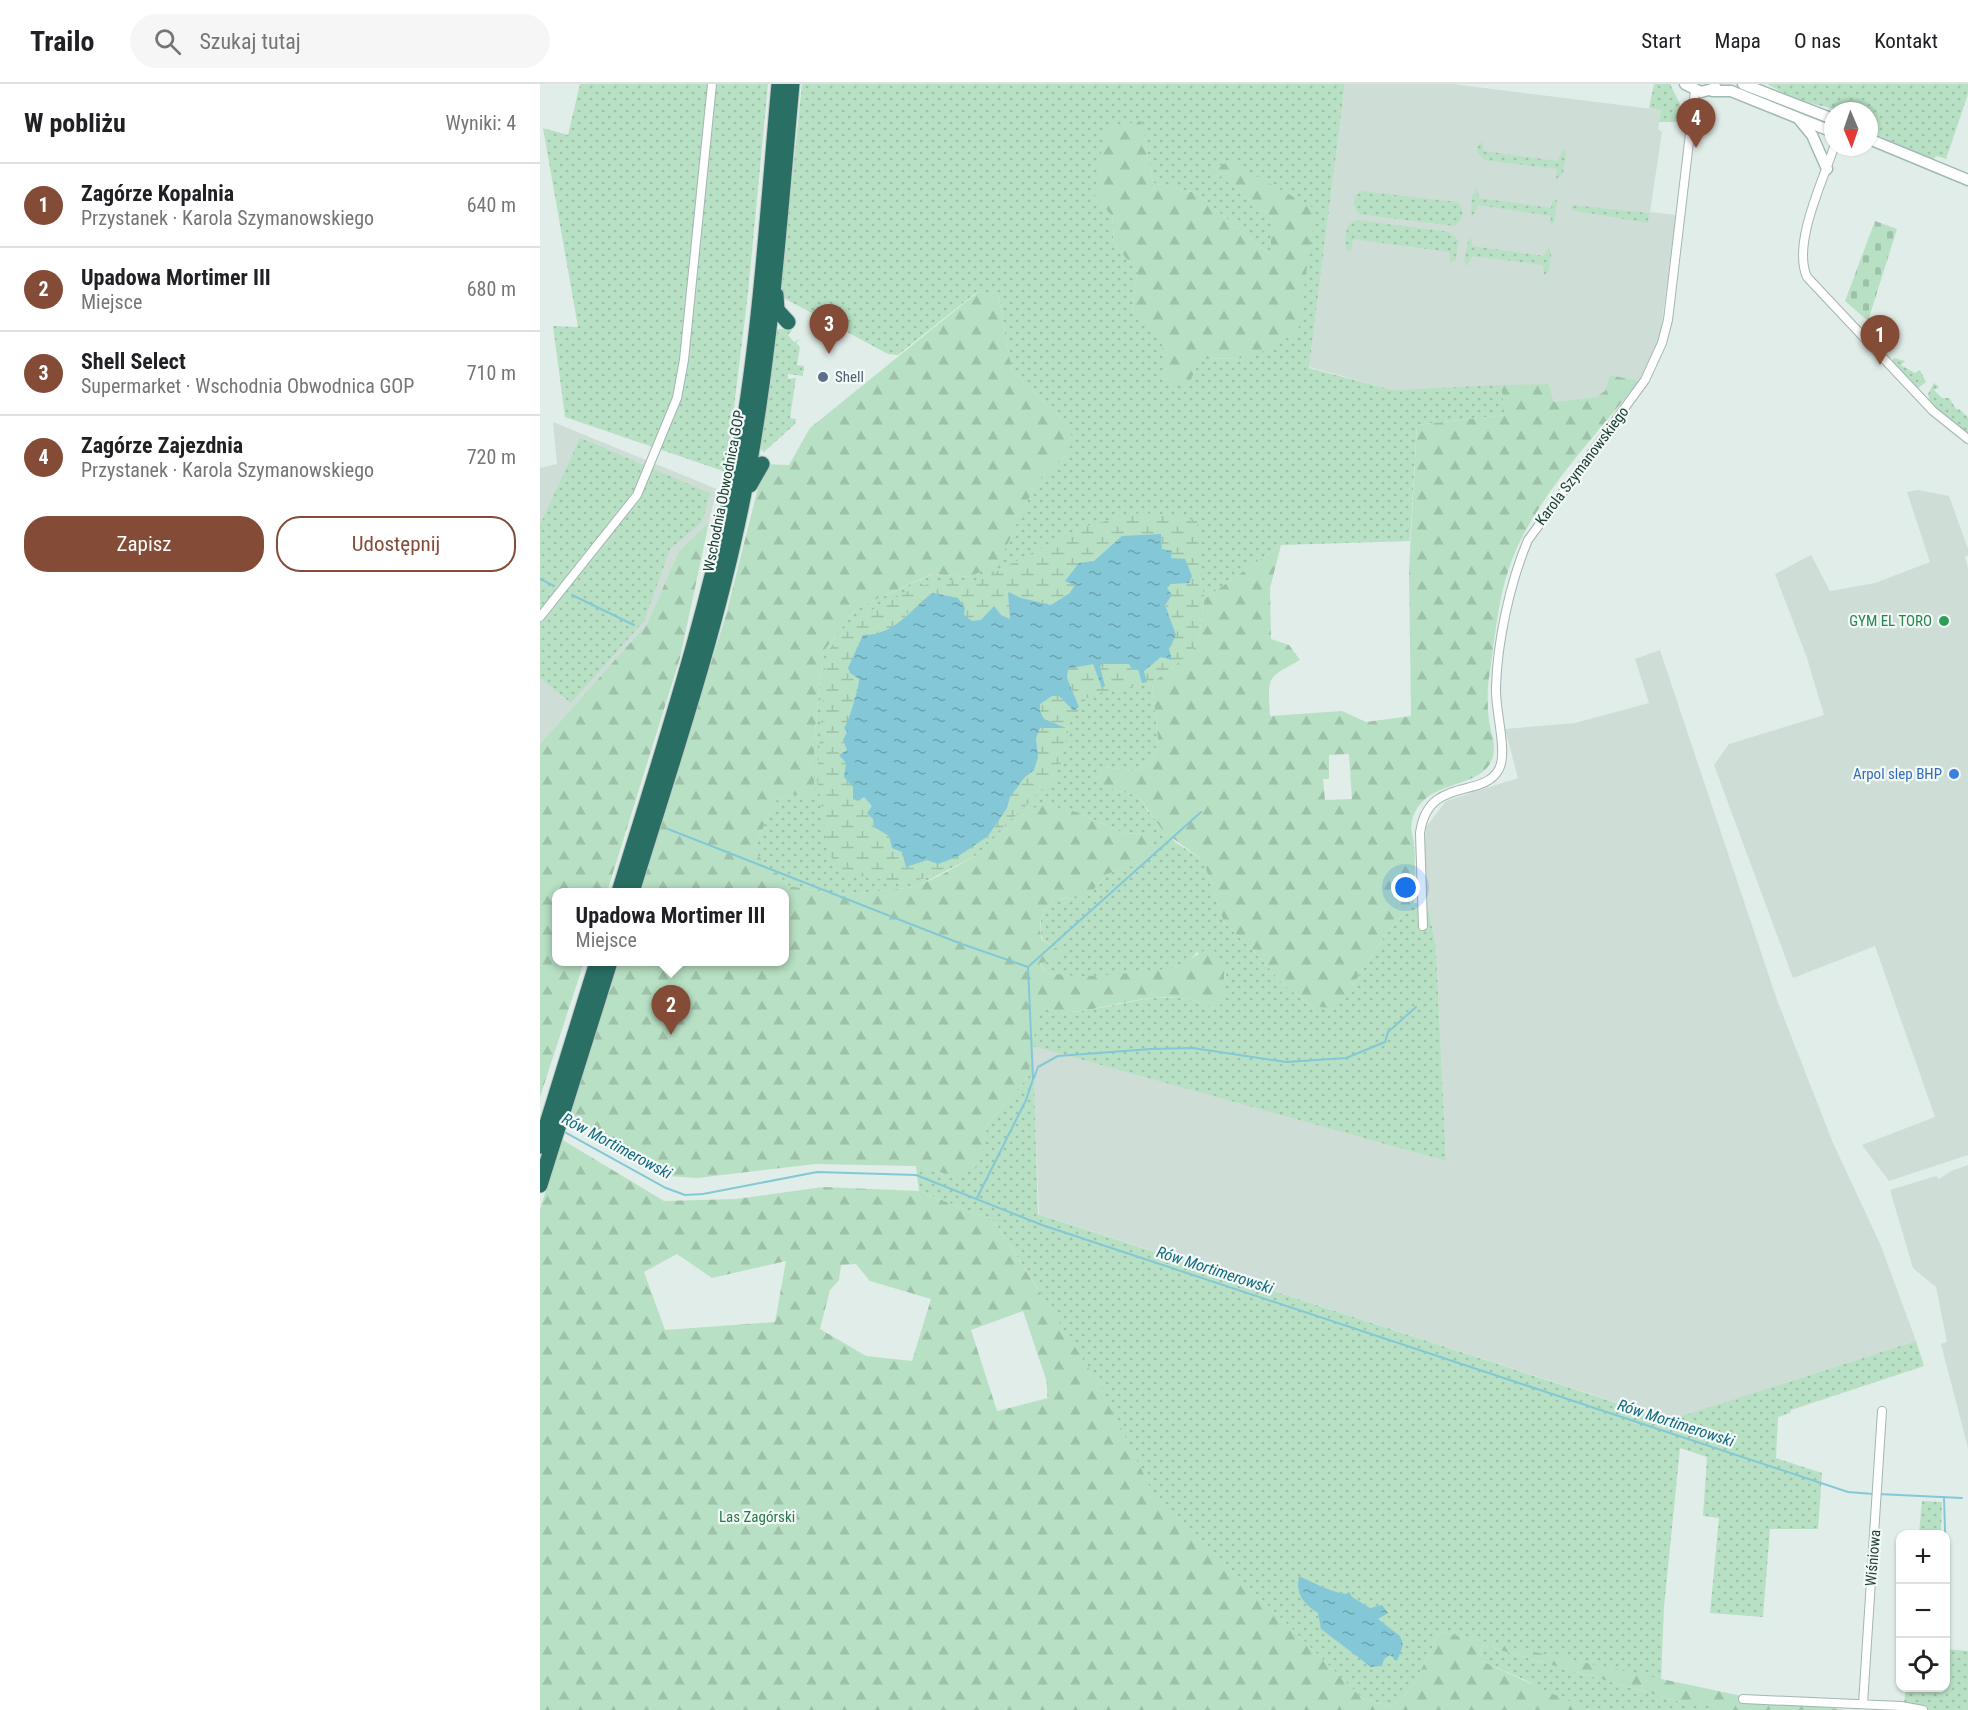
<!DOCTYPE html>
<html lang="pl">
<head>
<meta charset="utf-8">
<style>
  :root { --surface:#fff; --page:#f6f6f6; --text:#202124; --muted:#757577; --line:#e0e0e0; --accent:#844b37 }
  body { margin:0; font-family:"Roboto Condensed",sans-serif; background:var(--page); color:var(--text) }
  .controls { position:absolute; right:18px; bottom:18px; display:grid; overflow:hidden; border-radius:12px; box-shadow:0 2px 4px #0004 }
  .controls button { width:54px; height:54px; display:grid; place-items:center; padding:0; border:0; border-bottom:2px solid var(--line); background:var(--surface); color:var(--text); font:30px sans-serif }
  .compass { position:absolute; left:1284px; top:18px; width:54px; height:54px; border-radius:50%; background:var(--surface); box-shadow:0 2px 4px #0004; rotate:178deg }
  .you { position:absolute; left:866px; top:804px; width:21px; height:21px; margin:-15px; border:4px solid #fff; border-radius:50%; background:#1a73e8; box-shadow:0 0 0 9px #1a73e833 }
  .badge { display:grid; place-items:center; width:39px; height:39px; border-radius:50%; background:var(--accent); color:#fff; font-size:20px; font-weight:700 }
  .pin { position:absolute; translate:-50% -50px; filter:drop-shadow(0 2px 3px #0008) }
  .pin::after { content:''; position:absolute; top:32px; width:21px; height:18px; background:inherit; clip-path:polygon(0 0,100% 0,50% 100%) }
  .popup { position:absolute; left:12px; top:804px; width:237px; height:78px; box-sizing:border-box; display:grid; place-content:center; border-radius:12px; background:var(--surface); filter:drop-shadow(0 2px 4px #0005); font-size:20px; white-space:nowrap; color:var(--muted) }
  .popup b { font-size:22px; color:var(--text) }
  .popup::after { content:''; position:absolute; left:50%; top:100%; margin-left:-12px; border:12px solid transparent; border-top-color:var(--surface) }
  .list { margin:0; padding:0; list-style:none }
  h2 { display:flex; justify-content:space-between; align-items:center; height:78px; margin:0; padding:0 24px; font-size:26px }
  h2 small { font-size:20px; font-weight:400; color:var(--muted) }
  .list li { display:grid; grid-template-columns:39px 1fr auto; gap:18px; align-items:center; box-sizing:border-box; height:84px; padding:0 24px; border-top:2px solid var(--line) }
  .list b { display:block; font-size:22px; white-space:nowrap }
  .list p { margin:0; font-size:20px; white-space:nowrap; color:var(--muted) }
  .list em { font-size:20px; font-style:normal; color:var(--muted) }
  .actions { display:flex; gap:12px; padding:18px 24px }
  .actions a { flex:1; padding:14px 0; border:2px solid var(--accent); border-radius:24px; text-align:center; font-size:21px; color:var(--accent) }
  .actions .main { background:var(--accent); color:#fff }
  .icon { flex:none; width:33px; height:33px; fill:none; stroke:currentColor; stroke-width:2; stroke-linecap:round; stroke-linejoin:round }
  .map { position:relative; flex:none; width:1428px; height:1626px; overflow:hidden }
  header { display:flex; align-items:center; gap:36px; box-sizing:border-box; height:84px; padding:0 30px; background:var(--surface); border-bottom:2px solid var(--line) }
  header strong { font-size:28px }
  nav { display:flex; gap:33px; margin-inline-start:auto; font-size:21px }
  .search { width:420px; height:54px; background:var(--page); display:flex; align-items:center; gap:15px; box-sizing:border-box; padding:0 21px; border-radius:33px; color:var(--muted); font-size:22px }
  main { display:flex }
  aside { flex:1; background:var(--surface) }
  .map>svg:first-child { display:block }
  .built { fill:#cfddd7 }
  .grass { fill:url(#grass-dots); fill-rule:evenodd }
  .forest { fill:url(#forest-firs); fill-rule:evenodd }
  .wetland { fill:url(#wetland-marsh); fill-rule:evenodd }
  .cemetery { fill:url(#cemetery-stones) }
  .water { fill:url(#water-ripples) }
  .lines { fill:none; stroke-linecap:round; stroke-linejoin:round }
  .stream { stroke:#84c8d7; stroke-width:2 }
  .street-casing { stroke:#a3b6b0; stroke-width:10 }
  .secondary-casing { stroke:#9fbab1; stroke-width:13 }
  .highway-casing { stroke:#c1cac7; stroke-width:17 }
  .street { stroke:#fff; stroke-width:8 }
  .secondary { stroke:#fff; stroke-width:10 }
  .highway { stroke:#296f63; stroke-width:15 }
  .service-dot { fill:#5c6f8a; stroke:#f2f9f6; stroke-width:2 }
  .leisure-dot { fill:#2e9e5b; stroke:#f2f9f6; stroke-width:2 }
  .shop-dot { fill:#3f7fe0; stroke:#f2f9f6; stroke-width:2 }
  .labels { text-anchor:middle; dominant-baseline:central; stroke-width:4.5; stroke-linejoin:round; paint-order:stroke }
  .service-label { font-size:15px; fill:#4e5e75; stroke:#f2f9f6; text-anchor:start }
  .street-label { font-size:15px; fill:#204038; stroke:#f2f9f6 }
  .leisure-label { font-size:15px; fill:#27864d; stroke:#f2f9f6; text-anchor:end }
  .shop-label { font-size:15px; fill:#366cbe; stroke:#f2f9f6; text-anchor:end }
  .park-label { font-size:15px; fill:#267a4a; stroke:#f2f9f6 }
  .water-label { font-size:16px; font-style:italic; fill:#146b81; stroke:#f2f9f6 }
</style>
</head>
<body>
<header>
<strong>Trailo</strong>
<div class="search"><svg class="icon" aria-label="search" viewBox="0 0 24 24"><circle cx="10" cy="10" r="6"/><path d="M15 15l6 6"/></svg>Szukaj tutaj</div>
<nav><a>Start</a><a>Mapa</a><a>O nas</a><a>Kontakt</a></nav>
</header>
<main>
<aside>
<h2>W pobliżu<small>Wyniki: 4</small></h2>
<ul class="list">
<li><span class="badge">1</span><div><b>Zagórze Kopalnia</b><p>Przystanek · Karola Szymanowskiego</p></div><em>640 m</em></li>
<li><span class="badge">2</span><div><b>Upadowa Mortimer III</b><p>Miejsce</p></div><em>680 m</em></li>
<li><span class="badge">3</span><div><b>Shell Select</b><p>Supermarket · Wschodnia Obwodnica GOP</p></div><em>710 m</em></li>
<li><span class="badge">4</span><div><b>Zagórze Zajezdnia</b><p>Przystanek · Karola Szymanowskiego</p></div><em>720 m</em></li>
</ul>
<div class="actions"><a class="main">Zapisz</a><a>Udostępnij</a></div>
</aside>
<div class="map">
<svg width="1428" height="1626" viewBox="0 0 1428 1626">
  <defs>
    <pattern id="grass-dots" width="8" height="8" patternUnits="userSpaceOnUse" patternTransform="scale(1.5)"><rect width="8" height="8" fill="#b8e0c4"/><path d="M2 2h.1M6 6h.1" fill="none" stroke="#9ec1a9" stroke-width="1.8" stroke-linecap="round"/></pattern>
    <pattern id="forest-firs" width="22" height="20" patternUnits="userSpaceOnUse" patternTransform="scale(1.5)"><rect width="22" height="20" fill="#b8e0c4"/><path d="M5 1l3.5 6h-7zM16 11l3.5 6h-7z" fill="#9ec1a9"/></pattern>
    <pattern id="wetland-marsh" width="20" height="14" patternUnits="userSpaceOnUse" patternTransform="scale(1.5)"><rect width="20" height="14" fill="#b8e0c4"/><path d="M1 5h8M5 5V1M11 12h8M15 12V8" fill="none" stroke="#9ec1a9"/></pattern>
    <pattern id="cemetery-stones" width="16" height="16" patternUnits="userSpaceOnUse" patternTransform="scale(1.5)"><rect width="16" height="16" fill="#b8e0c4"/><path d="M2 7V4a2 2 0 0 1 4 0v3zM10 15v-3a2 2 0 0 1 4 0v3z" fill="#9ec1a9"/></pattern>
    <pattern id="water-ripples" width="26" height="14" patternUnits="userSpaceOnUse" patternTransform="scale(1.5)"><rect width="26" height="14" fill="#84c8d7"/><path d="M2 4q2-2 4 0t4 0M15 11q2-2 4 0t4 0" fill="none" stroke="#6ca4af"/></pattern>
  </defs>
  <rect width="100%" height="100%" fill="#e1ede8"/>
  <path class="built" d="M805 0H913L1121 26 1118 45 1122 48 1110 128 1136 131 1120 253 1099 297 1070 291 1065 308 1056 313 1014 318 1009 300 853 306 769 283Z
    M13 338 177 405 169 438 139 467 107 540 0 660V384L17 380Z
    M1378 406 1409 412 1428 465V471L1425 473 1428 484V1071L1349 1097 1322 1061 1395 1033 1335 862 1253 894 1174 681 1189 660 1284 631 1267 574 1235 490 1271 471 1290 507 1335 499 1390 478 1367 408Z
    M1120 566 1237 916 1293 1059 1341 1162 1376 1257 1130 1336 499 1130 492 961 906 1077 896 862 887 819 884 774 886 743 906 717 978 694 965 645 1035 639 1109 619 1095 575Z
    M1428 1081V1364L1401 1260 1407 1258 1396 1203 1373 1184 1350 1106 1396 1092 1399 1095 1411 1087Z"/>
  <path class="grass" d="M40 0H228L208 209 186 388 25 333 13 242 38 243 3 44 28 51Z
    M262 0H805L769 284 853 306 961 301 966 331 877 341 870 457 741 461 664 515 653 567 612 599 618 655 613 677 594 687 564 683 572 705 598 712 608 727 635 758 663 776 684 838 713 866 744 901 771 922 808 908 848 847 874 819H887L896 862 906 1077 493 962 498 1130 1129 1336 1376 1257 1384 1282 1251 1326 1250 1329 1238 1333 1236 1374 1282 1389 1278 1445H1230L1223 1533 1170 1529 1179 1434 1163 1432 1167 1373 1140 1364 1124 1523 1121 1596 900 1548 872 1604 852 1623 822 1614 631 1426 511 1382 502 1211 454 1137 379 1107 376 1082 411 1091 438 1080 448 1039 488 993 498 923C508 925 520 929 530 928 583 924 624 900 675 924L686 891 657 868 648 879 632 885 573 892 529 893 507 889 499 878 523 868 503 856C497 839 502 828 514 815L546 814 567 790 601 779 603 749 586 750 536 728 489 726 435 772 375 803 301 811 249 802 213 767 235 717 251 710 274 713V657L283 568 317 524 393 490 430 493 485 422 497 397 526 372 520 333 472 287 459 214 437 208 358 271 348 270 240 212ZM601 38 613 99 656 109 731 172V133L671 84 775 125 711 274 660 275 592 227 597 188 574 159 572 132Z
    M1114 0H1130L1140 20V38H1119L1121 26 1109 24Z
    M1227 0H1428V10L1406 75 1397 72 1392 76 1329 47V27C1291 27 1260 19 1227 0Z
    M942 58 944 67 1018 77 1023 65 1026 69 1023 89 1016 96 1017 85 944 76 937 68 938 61Z
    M937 103 939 114 1011 124 1013 116H1017L1014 139 1010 140 1011 132 938 121 933 132 931 129 932 112Z
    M821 107 917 118C926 126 923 136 914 142L818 130 814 122 815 112Z
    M1032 121 1109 129 1108 139 1031 126Z
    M816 136 910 148 918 156 916 176 911 179 909 168 813 155 811 168 808 167C803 159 805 149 809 140Z
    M931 153 932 162 1004 172 1009 162 1011 171 1009 187 1004 191 1003 181 932 172 927 182 924 178 928 157Z
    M239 245 252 246 248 251 254 258 260 255 256 259 260 263 257 281 264 282V287L260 288H263V292L248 290V295L256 294 250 334 256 335 255 340 224 368 219 363 235 248Z
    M1354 274 1365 277 1361 281 1375 289 1380 286 1386 298 1377 305 1351 278Z
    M1394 299 1399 303 1394 306 1402 314H1409L1416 325H1419L1428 333V352L1390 319 1388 310Z
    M40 354 170 409 162 438 130 465 104 537 31 619 0 594V441Z
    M1382 1417 1402 1418 1401 1450H1379Z
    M942 1561 1141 1618H1161L1181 1626H1051L1003 1607 987 1597 940 1576Z
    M1406 1565 1428 1567V1626H1363L1366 1604H1406Z"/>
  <path class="forest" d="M601 37 613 99 656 109 731 172V133L670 84 691 78 775 125 758 248 711 274 660 275 648 302 625 301 621 250 592 227 597 188 574 159 572 132 554 111 565 44Z
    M438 208 459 214 472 287 520 333 532 352 526 372 497 397 459 478 430 493 392 490 317 524 283 568 274 657V714L251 710 235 717 213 767 249 802 301 811 375 803 401 791 435 772 489 726 503 720 536 728 586 750 604 749 612 752 614 763 601 779 567 790 546 814 514 815C502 828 497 839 502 856L523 868 521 876 499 879 507 889C542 895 576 891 611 886 619 885 627 886 634 884 649 880 656 868 671 864 690 879 684 898 682 920L675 924C624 900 583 923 531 928 520 929 509 925 499 924L488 993 448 1039 439 1080 432 1087 411 1091 376 1082 275 1080 157 1094 127 1092 125 1085 28 1035 77 878H245V808H99L186 531 224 380 249 381 270 344Z
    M1070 291 1099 297C1055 353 992 416 969 484 958 516 955 553 950 587 947 603 947 620 949 637 951 649 956 659 953 672 944 708 883 692 872 737 870 745 873 752 874 759 876 779 874 799 874 819L848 847 808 908 790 924 771 922 744 901 713 866 684 838 663 776 624 748 598 712 572 705 555 696 564 683 594 687 613 677 618 655 612 599 653 567 660 547 664 515 741 461 730 504 731 555 749 561 760 576C725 595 728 593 730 632L802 627 826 638 871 632 869 486 877 341 965 331 961 301 1009 300 1014 318 1056 313 1065 307ZM809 670 812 715 785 716 783 695H789V671Z
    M169 438 140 574 67 808H17V878H44L0 1013V660L107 540 139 467Z
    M21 1055 124 1117 196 1115 283 1103 379 1107 454 1137 562 1305 612 1407 822 1614 852 1623 872 1604 900 1548 1197 1611 1305 1626H1181L1161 1618H1141L942 1561 940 1576C977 1593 1013 1611 1051 1626H0V1126ZM137 1170 172 1194 246 1177 235 1238 125 1246 104 1188ZM316 1180 330 1197 391 1215 372 1277 326 1272 280 1245 290 1206 299 1196 301 1181ZM483 1227 512 1313 457 1327 431 1246Z"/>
  <path class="wetland" d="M599 429 636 431 657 437 664 515 660 547 653 567 612 599 558 609 547 614 530 639 521 679 513 696 446 759 418 778 385 794 366 799 308 790 289 771 277 694 285 584 290 564 320 532 376 503 406 496 438 497 542 443ZM621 450 622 465 632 470 631 474H639L649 499 631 500 627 504 631 514 625 520 636 551 627 576 621 573C608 580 605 586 602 599L598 585 588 580H562L560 583 565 602 563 604 553 580 528 585C527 600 535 612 534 627L519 612H512L500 620C499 638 513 638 526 644H500L496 654 498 673 494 686 484 694 470 713 467 724 448 752 417 773 398 780 387 776 370 783 350 752 334 743 333 735 329 732 332 723 330 717C327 715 324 715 321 713 301 703 313 670 304 659L313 615 320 604 319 595 310 589 333 551 359 541 369 527 392 509 423 518 425 524 423 531 432 537 441 536 456 526 470 535 471 524 481 514 492 515 511 521 530 509 536 501 528 498 534 485 554 477 582 452Z"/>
  <path class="cemetery" d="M1335 137 1357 145 1328 237 1305 217Z"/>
  <path class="water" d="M621 450 622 465 632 467 631 474 645 475 652 492 649 499 631 500 627 504 632 511 625 521 636 551 629 565 632 576 621 573 604 587 607 598 602 599 598 585H592L589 580H562L560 583 565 602 562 604 553 580 528 585 527 594 539 623 534 627 519 612H512L500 620V627L504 635 526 644H500L496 654 498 673 494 686 484 694 470 713 467 724 448 752 417 773 398 780 387 776 366 783 362 768 352 764 349 752 334 743 333 735 327 729 332 722 324 713 318 717 313 715V703L304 693 306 679 299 671 307 666 303 656 307 648 304 644C308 641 320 601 319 595L310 589 308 584 323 551C355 551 369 527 392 509L418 514 425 524 424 531 432 537 441 536 454 522 461 531 470 535 468 508 481 514 511 521 530 509 535 501 525 497 539 479 554 477 582 452Z
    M759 1492C772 1498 793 1509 806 1510L809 1508 812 1513 830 1524 842 1521 848 1529 838 1535 860 1552 863 1561 857 1577 850 1571 844 1575 842 1582 831 1583 781 1545 778 1529C764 1520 755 1510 759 1492Z"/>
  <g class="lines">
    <path class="stream" d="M0 495 14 502
      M32 511 94 541
      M128 745 419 859 488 883
      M494 994 498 983 518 972 611 965 653 964 746 978 806 974 845 958 848 948 876 923
      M23 1047 126 1104 145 1111 163 1110 277 1088 376 1091 502 1141 1308 1408 1333 1410
      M437 1114 486 1016 493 995 488 883 661 728
      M1338 1410 1422 1414
      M1404 1413 1408 1547"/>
    <g class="street-casing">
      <path id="street" d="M1294 63C1283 97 1252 160 1267 193L1393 327 1428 355
        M0 533 97 411 137 314 144 276 172 0
        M883 842 880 749C888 691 943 716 959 685 968 668 955 626 956 604 957 559 970 498 988 456L1105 296 1122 259 1128 236 1155 7
        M1203 1615 1361 1622 1383 1626
        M1323 1620 1342 1327"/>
    </g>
    <g class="secondary-casing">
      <path id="secondary" d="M1145 0 1161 8 1176 4
        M1203 0 1293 35
        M1172 7H1191L1288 46
        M1258 34 1272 51 1287 85
        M1329 55 1428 96"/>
    </g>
    <g class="highway-casing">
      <path id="highway" d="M236 211 237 226 248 238
        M210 401 222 380
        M79 808C125 659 174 511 201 357 221 240 228 119 239 0
        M92 808C131 681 174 555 201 424 230 285 239 142 252 0
        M0 1062 57 878
        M0 1101 70 878"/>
    </g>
    <use href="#street" class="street"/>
    <use href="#secondary" class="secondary"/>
    <use href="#highway" class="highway"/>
  </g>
  <circle class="service-dot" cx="283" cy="293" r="6"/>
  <circle class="leisure-dot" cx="1404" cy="537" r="6"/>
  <circle class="shop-dot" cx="1414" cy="690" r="6"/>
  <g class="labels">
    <g class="service-label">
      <text x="295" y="293">Shell</text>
    </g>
    <g class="street-label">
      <text transform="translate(1042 382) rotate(-53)">Karola Szymanowskiego</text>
      <text transform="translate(184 407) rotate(-79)">Wschodnia Obwodnica GOP</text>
      <text transform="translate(1333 1474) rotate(-85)">Wiśniowa</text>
    </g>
    <g class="leisure-label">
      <text x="1392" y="537">GYM EL TORO</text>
    </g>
    <g class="shop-label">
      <text x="1402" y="690">Arpol slep BHP</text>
    </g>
    <g class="park-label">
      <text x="217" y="1433">Las Zagórski</text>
    </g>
    <g class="water-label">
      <text transform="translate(77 1062) rotate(28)">Rów Mortimerowski</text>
      <text transform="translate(675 1186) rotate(18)">Rów Mortimerowski</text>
      <text transform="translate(1136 1339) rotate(18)">Rów Mortimerowski</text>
    </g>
  </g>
</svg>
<div class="controls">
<button>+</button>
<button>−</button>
<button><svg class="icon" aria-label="locate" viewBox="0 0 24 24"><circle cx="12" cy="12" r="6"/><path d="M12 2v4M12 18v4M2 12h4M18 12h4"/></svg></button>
</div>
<svg class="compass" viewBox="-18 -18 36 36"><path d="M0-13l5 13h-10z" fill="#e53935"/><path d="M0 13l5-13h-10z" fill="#757577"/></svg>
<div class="you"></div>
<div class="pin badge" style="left:1340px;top:281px">1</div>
<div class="pin badge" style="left:131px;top:951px">2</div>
<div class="popup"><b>Upadowa Mortimer III</b>Miejsce</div>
<div class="pin badge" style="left:289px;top:270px">3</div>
<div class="pin badge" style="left:1156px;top:64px">4</div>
</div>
</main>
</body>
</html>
